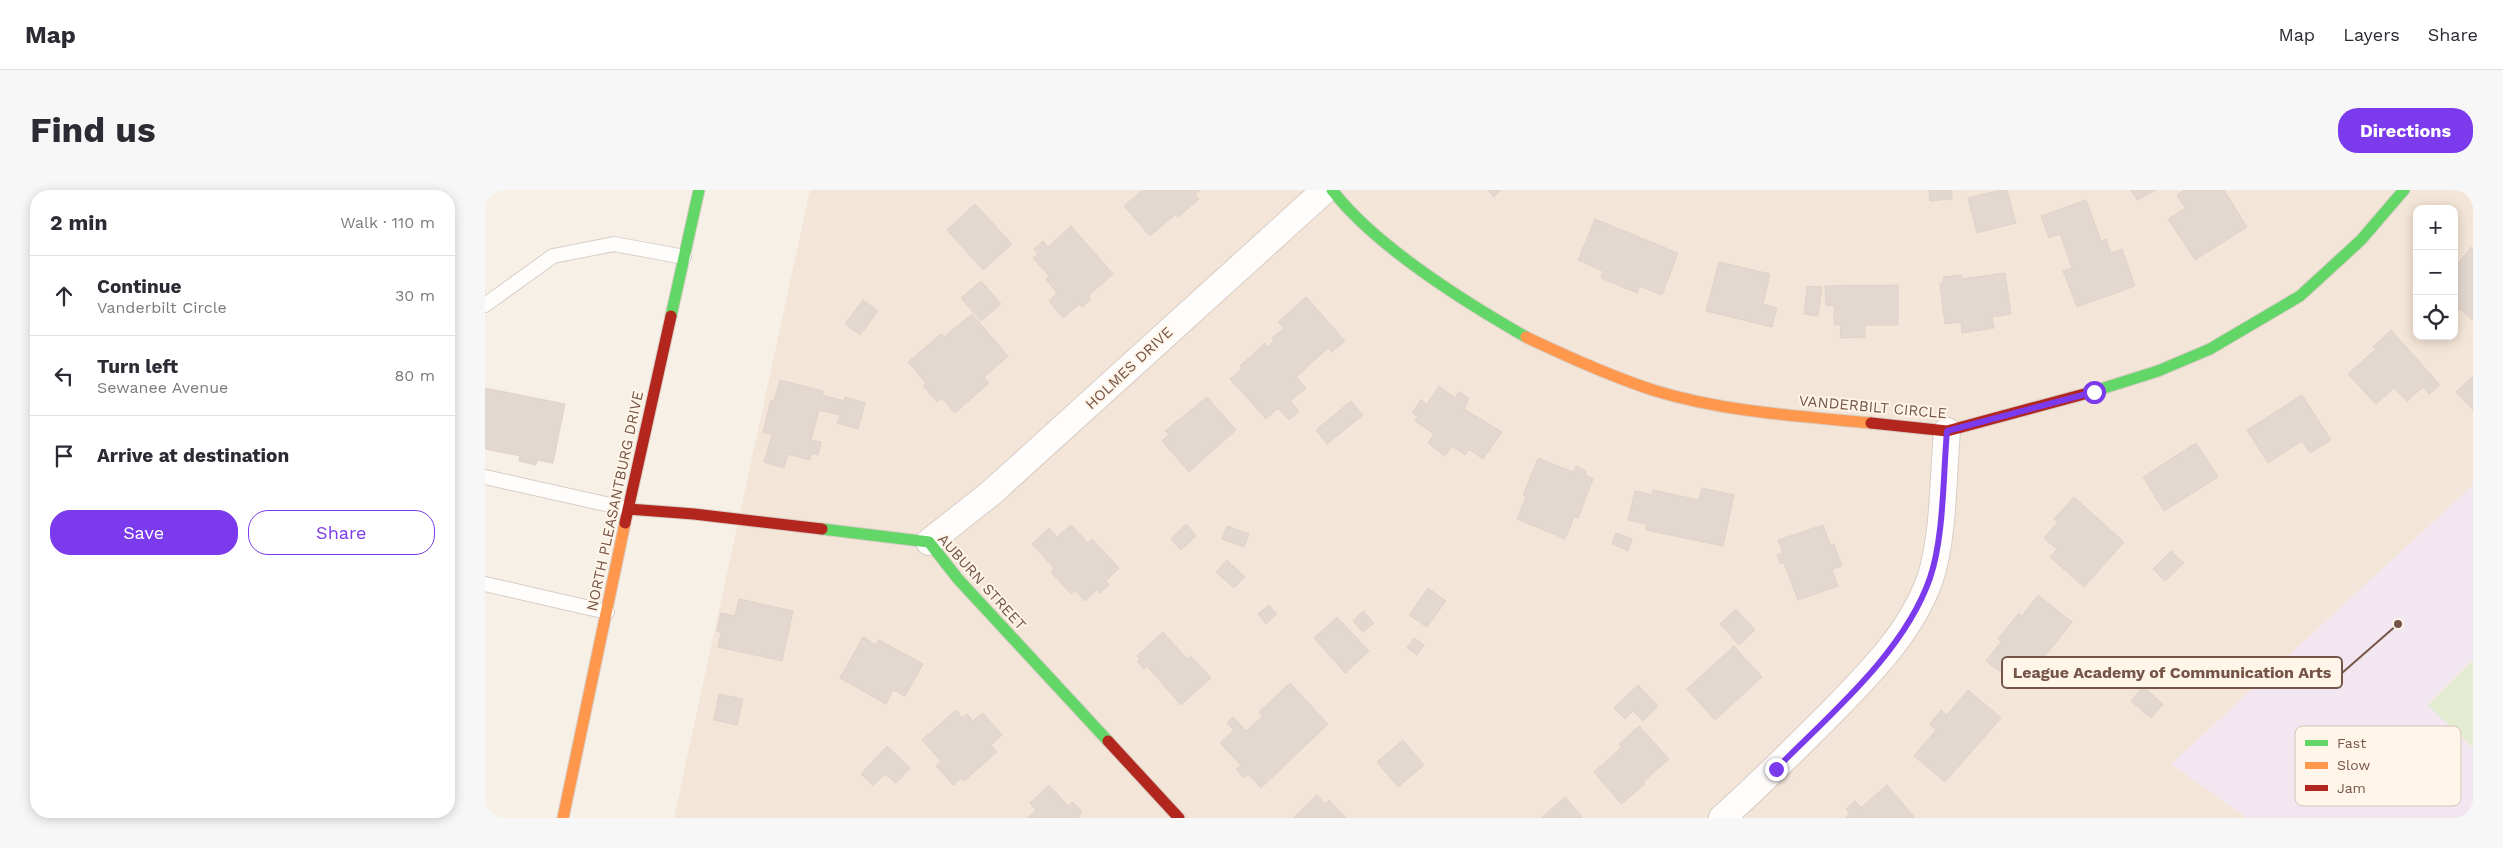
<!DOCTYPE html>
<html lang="en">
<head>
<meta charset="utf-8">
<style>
  :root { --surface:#fff; --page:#f7f7f7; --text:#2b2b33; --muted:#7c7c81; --line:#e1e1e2; --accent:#7c3aed }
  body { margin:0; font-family:"Work Sans",sans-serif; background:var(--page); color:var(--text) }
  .controls { position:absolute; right:15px; top:15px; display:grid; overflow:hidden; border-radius:10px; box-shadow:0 2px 12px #0003 }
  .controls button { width:45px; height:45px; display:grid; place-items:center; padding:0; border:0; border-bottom:1px solid var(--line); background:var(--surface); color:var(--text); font:25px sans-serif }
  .stop { position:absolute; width:15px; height:15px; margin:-11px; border:4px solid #7c3aed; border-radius:50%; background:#fff }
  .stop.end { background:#7c3aed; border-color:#fff; box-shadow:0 1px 5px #0008 }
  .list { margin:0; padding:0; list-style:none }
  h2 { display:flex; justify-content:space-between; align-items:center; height:65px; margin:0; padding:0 20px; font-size:21px }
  h2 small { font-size:16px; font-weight:400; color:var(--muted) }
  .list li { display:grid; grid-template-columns:32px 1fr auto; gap:15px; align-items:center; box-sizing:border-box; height:80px; padding:0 20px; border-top:1px solid var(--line) }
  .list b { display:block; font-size:19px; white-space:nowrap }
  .list p { margin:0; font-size:16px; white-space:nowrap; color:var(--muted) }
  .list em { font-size:16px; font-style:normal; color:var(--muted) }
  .actions { display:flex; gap:10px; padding:15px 20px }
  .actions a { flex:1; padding:11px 0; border:1px solid var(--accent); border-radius:20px; text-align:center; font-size:18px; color:var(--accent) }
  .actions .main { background:var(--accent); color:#fff }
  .icon { flex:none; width:28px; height:28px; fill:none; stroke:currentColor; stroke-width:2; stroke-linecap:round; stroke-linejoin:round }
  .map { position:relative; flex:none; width:1988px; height:628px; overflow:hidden; border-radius:20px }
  header { display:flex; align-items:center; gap:30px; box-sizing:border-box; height:70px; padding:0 25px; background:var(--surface); border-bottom:1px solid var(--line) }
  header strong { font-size:24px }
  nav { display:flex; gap:28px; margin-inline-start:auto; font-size:18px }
  .intro { display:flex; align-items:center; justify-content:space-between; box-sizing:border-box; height:120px; padding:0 30px }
  h1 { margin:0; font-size:35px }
  .button { padding:12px 22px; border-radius:20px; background:var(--accent); color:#fff; font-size:18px; font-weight:700 }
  main { display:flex; gap:30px; padding:0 30px }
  aside { flex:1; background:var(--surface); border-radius:20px; box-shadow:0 2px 12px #0003 }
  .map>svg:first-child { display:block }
  .residential { fill:#f3e5d7; fill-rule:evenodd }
  .education { fill:#f2e6f1 }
  .green { fill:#e4edd2 }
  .building { fill:#e3d8cf; stroke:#e0d2ca }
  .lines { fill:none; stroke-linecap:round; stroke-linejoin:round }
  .lane-casing { stroke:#d8cdc6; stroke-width:16 }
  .street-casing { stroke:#d8cdc6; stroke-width:28 }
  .fast-casing { stroke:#d8cdc4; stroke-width:13 }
  .slow-casing { stroke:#d8cdc4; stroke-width:13 }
  .jam-casing { stroke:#d8cdc4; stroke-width:13 }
  .lane { stroke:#fefdfb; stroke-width:14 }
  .street { stroke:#fefdfb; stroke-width:26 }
  .fast { stroke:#63d668; stroke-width:11 }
  .slow { stroke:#ff974d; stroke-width:11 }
  .jam { stroke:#b3261e; stroke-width:11 }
  .route { stroke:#7c3aed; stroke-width:6 }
  .labels { text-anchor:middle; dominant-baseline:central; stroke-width:4; stroke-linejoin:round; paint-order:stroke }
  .street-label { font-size:15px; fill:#755547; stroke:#fff5e8 }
  .key { fill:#fff5e8; stroke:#d6c5b8; stroke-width:1 }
  .key-label { font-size:14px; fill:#755547 }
  .leader { fill:none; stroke:#755547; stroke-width:2 }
  .callout-dot { fill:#755547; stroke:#fff5e8; stroke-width:2 }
  .callout { fill:#fff5e8; stroke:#755547; stroke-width:2 }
  .callout-label { font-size:16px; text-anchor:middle; font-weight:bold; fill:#755547 }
</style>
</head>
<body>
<header>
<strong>Map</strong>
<nav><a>Map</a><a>Layers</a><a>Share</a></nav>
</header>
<div class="intro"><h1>Find us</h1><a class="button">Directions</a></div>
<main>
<aside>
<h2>2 min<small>Walk · 110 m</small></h2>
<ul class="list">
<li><svg class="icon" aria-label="ahead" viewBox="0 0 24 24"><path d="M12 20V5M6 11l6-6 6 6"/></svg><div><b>Continue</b><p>Vanderbilt Circle</p></div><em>30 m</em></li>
<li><svg class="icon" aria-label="left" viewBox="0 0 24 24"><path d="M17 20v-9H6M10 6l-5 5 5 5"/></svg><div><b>Turn left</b><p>Sewanee Avenue</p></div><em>80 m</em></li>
<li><svg class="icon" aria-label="arrive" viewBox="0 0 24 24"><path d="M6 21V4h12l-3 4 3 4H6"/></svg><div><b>Arrive at destination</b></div></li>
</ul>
<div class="actions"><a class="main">Save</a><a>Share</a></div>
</aside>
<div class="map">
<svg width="1988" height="628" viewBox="0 0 1988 628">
  <rect width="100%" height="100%" fill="#f7f0e7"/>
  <path class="residential" d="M325 0H1988V295L1687 574 1762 628H189ZM1932 19H1969V146H1932Z"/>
  <path class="education" d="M1988 295V628H1762L1686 574Z"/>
  <path class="green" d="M1988 470V558L1943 515Z"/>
  <path class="building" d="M658 0H715L710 4 714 9 693 27 691 24 665 46 639 16Z
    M1003 0H1016L1009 7Z
    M1444 0H1467V9L1445 11Z
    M1515 0H1522L1531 33 1492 43 1483 8Z
    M1646 0H1671L1652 10Z
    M1700 0H1739L1762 37 1710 70 1683 29 1700 18 1692 5Z
    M1601 10 1616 51 1621 49 1626 63 1637 59 1650 96 1592 117 1578 81 1587 78 1575 44 1564 48 1556 26Z
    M490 14 527 54 498 80 462 40Z
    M1110 29 1193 63 1177 105 1155 96 1152 103 1116 88 1118 81 1093 70Z
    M586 36 628 84 603 106 606 109 597 117 594 114 578 128 564 111 572 103 561 89 564 86 548 68 553 64 549 59 558 51 563 57Z
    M1986 57 1988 59V130L1974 119 1969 126V79Z
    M1234 72 1285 84 1278 114 1292 118 1287 137 1221 121Z
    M1520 83 1526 124 1507 127 1509 138 1477 143 1476 132 1460 134 1455 94 1458 93V87L1476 85 1477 89Z
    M496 91 516 114 496 131 476 108Z
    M1413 95V135H1380V147L1355 148 1356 135H1349V115L1341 116 1340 96Z
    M1322 96 1337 97 1333 126 1319 124Z
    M821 107 860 151 847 162 843 158 811 187 821 198 805 211 814 221 804 230 793 218 781 229 745 189 758 178 755 176 780 153 783 157 789 151 787 148 799 138 793 132Z
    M378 110 393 121 375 145 360 134Z
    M487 124 523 166 499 187 504 193 470 223 457 208 452 212 438 196 441 193 423 172 456 144 459 147Z
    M1906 140 1955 195 1944 204 1938 197 1922 211 1909 198 1891 214 1863 184 1891 159 1888 157Z
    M1988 186V220L1971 202Z
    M295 190 338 201 337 205 359 211 360 207 380 213 373 239 352 233 355 225 334 220 326 250 336 252 333 265 326 263 325 270 303 264 299 278 279 272 287 245 278 242 286 210 289 211Z
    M954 196 970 208 974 202 984 208 979 219 1017 242 998 269 984 259 980 265 967 256 960 266 943 253 949 244 930 231 933 227 927 223 936 210 942 214Z
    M0 198 80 214 68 273 52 270 51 275 34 271 35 266 0 259Z
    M1817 205 1846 250 1825 263 1817 251 1783 273 1762 240Z
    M722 207 751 240 704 282 677 251 684 244 680 241Z
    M866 211 878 225 842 254 831 240Z
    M1711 253 1733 287 1679 321 1658 287Z
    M1053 268 1088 282 1091 276 1101 281 1100 285 1108 289 1093 328 1089 327 1080 349 1032 329 1041 307 1038 305Z
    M1217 298 1249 305 1238 356 1161 340 1162 334 1143 330 1150 301 1168 305V300L1214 310Z
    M1589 307 1639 352 1599 397 1565 367 1572 359 1559 348 1573 332 1569 329Z
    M701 334 711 346 696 360 686 349Z
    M586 335 603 353 607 349 634 378 621 391 624 395 615 403 612 400 600 411 590 400 586 404 566 382 569 378 547 354 564 338 572 347Z
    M1338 335 1345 355 1349 354 1357 376 1347 379 1353 396 1313 410 1299 373 1295 374 1292 365 1298 363 1293 350Z
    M742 336 764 344 759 357 737 349Z
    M1131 343 1147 349 1143 361 1127 354Z
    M1686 361 1699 373 1680 391 1668 379Z
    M742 370 760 387 749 398 731 382Z
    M943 398 961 411 942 437 924 425Z
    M1553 405 1587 432 1542 489 1523 475 1517 483 1501 471 1516 452 1513 449 1534 423 1537 426Z
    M254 409 308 421 297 471 233 457 236 443 232 441 236 423 250 426Z
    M784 415 792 424 781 434 773 424Z
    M1251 419 1270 440 1254 455 1235 434Z
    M878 421 889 433 878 442 868 431Z
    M852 427 884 461 860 483 829 448Z
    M678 442 702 469 706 466 726 488 696 515 662 476 659 479 652 472 655 469 652 466Z
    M378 447 391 455 394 450 438 474 420 506 408 500 401 514 355 488Z
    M929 448 939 455 932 465 922 458Z
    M1249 456 1277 487 1230 530 1202 499Z
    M805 493 843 534 776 598 763 584 759 588 751 579 756 575 735 553 749 540 742 533 748 527 761 541 778 526 774 522Z
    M1153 495 1173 516 1158 531 1148 521 1140 529 1129 518Z
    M1658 497 1678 514 1666 528 1646 511Z
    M1483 500 1516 528 1460 592 1429 566 1451 540 1445 534 1456 520 1462 525Z
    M234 504 258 509 252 535 229 530Z
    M471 520 477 528 482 524 488 531 498 523 517 545 506 555 512 562 479 591 476 588 468 595 451 576 456 571 437 550Z
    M1154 536 1184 569 1158 592 1160 594 1136 614 1109 582 1137 557 1134 554Z
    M918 550 939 575 913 597 892 572Z
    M402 556 425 578 411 593 400 584 388 596 376 584Z
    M564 595 583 616 588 612 597 622 593 628H542L551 620 545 613Z
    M1402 595 1430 628H1360L1365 624 1361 619 1370 611 1376 618Z
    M832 605 840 614 844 610 861 628H808Z
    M1080 607 1098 628H1056Z"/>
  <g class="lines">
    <g class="lane-casing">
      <path id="lane" d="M0 115 68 66 129 54 199 67
        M0 287 143 319
        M0 394 122 422"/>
    </g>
    <g class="street-casing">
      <path id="street" d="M444 352 506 303 840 0
        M1237 628C1274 595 1309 560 1344 525 1383 485 1426 443 1445 389 1459 347 1458 286 1462 241"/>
    </g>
    <g class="fast-casing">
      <path id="fast" d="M847 0C891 57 978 111 1041 147
        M186 126 214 0
        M1603 203 1673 181 1725 159 1815 106 1876 50 1919 0
        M337 339 444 352 473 389 623 551"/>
    </g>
    <g class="slow-casing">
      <path id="slow" d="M1041 147C1083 167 1127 187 1171 201 1240 222 1314 226 1386 233
        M78 628 140 333"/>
    </g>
    <g class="jam-casing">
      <path id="jam" d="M1386 233 1462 241 1603 203
        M143 319 209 324 337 339
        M140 333 186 126
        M623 551 694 628"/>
    </g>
    <use href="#lane" class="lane"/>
    <use href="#street" class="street"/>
    <use href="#fast" class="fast"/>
    <use href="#slow" class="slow"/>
    <use href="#jam" class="jam"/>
  </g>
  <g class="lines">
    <path class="route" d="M1291 579C1345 524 1419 463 1445 388 1459 347 1458 286 1462 241L1609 202"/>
  </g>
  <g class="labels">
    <g class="street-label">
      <text transform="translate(644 178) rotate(-43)">HOLMES DRIVE</text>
      <text transform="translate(1388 217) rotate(5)">VANDERBILT CIRCLE</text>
      <text transform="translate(130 311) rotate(-78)">NORTH PLEASANTBURG DRIVE</text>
      <text transform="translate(497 392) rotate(48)">AUBURN STREET</text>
    </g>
  </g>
  <rect x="1810" y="536" width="166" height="80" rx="8" class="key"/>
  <rect x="1820" y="550" width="23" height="6" fill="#63d668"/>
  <rect x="1820" y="572" width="23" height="7" fill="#ff974d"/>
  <rect x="1820" y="595" width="23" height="6" fill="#b3261e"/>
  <g class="key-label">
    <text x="1852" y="558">Fast</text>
    <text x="1852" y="580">Slow</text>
    <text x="1852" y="603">Jam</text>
  </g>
  <path class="leader" d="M1913 434L1857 483"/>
  <circle class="callout-dot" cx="1913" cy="434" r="5"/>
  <rect class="callout" x="1517" y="467" width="340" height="31" rx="5"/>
  <g class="callout-label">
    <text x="1687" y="488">League Academy of Communication Arts</text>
  </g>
</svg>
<div class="controls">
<button>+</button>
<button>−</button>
<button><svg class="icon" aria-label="locate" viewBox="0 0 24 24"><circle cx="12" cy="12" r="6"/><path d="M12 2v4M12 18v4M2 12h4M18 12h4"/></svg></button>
</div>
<div class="stop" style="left:1609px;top:202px"></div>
<div class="stop end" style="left:1291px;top:579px"></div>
</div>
</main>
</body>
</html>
